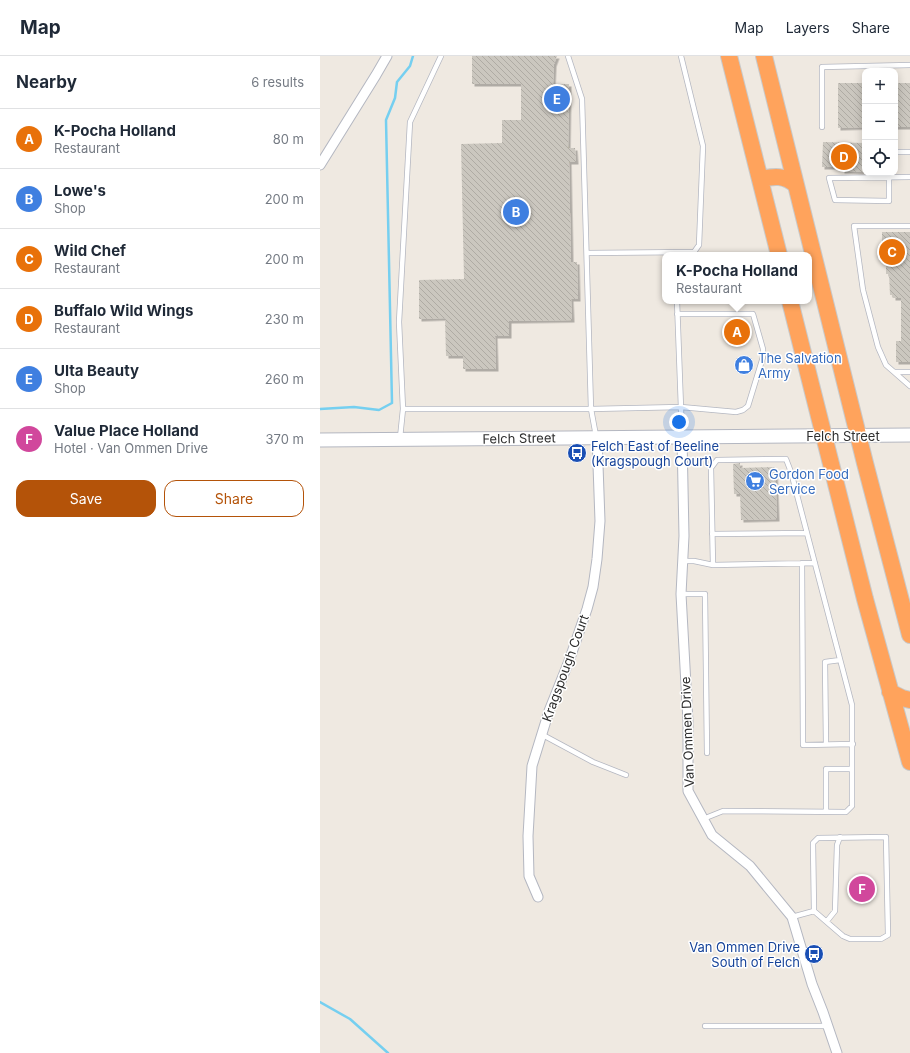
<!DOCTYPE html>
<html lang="en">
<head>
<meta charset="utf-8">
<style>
  :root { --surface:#fff; --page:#f2f2f3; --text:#1f2937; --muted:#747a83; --line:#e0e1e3; --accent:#b45309 }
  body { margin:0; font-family:Inter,sans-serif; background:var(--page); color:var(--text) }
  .controls { position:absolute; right:12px; top:12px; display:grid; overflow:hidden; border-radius:8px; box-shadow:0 2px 10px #0003 }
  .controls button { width:36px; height:36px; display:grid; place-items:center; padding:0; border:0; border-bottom:1px solid var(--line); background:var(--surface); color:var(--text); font:20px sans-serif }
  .you { position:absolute; left:359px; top:366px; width:14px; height:14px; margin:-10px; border:3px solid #fff; border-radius:50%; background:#1a73e8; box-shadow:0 0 0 6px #1a73e833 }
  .badge { display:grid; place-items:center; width:26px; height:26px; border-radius:50%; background:var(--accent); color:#fff; font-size:13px; font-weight:700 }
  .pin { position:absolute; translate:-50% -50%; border:2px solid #fff; box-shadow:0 1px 4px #0006 }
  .popup { position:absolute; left:342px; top:196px; width:150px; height:52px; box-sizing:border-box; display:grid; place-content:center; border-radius:8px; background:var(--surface); filter:drop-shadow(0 1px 3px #0005); font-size:13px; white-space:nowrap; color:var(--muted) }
  .popup b { font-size:15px; color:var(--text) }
  .popup::after { content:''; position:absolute; left:50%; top:100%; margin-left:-8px; border:8px solid transparent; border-top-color:var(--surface) }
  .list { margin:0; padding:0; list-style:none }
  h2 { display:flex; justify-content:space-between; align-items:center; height:52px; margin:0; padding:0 16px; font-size:17px }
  h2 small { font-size:13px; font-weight:400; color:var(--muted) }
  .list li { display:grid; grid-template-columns:26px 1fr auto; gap:12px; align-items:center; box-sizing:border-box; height:60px; padding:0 16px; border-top:1px solid var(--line) }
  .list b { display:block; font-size:15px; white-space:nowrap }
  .list p { margin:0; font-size:13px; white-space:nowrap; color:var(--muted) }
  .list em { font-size:13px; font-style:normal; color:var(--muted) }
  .actions { display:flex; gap:8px; padding:12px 16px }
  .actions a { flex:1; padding:9px 0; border:1px solid var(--accent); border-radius:12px; text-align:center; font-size:14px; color:var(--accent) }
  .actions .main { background:var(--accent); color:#fff }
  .icon { flex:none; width:22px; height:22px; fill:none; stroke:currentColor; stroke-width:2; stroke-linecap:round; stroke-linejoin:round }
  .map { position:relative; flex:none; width:590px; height:997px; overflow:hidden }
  header { display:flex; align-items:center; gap:24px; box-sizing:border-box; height:56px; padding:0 20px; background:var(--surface); border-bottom:1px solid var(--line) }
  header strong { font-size:19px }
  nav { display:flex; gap:22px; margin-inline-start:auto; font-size:14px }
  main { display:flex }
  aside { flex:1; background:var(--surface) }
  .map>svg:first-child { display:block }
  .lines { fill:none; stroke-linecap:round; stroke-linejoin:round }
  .stream { stroke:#75cff0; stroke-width:2.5 }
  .building { fill:url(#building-back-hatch); filter:url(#shadow) }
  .lane-casing { stroke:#b4b7c1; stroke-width:6 }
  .street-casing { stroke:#b4b7c1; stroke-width:11 }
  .secondary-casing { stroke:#b4b7c1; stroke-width:15 }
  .highway-casing { stroke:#c9c9c9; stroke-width:18 }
  .lane { stroke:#fff; stroke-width:4.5 }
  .street { stroke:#fff; stroke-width:9 }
  .secondary { stroke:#fff; stroke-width:13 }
  .highway { stroke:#ffa35c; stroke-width:16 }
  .labels { text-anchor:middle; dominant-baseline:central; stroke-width:3; stroke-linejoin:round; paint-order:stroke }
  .shop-label { font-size:13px; fill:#366cbe; stroke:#fff; text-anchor:start }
  .street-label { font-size:13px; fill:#2e2e2e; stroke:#fff }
  .transit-label { font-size:13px; fill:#164399; stroke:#fff; text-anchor:start }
</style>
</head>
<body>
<header>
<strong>Map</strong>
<nav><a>Map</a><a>Layers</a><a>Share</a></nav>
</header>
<main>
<aside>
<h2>Nearby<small>6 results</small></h2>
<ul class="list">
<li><span class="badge" style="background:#e8710a">A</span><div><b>K-Pocha Holland</b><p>Restaurant</p></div><em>80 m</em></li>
<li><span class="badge" style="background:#3f7fe0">B</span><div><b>Lowe's</b><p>Shop</p></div><em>200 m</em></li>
<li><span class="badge" style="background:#e8710a">C</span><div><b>Wild Chef</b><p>Restaurant</p></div><em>200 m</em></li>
<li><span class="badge" style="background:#e8710a">D</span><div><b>Buffalo Wild Wings</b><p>Restaurant</p></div><em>230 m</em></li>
<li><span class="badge" style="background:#3f7fe0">E</span><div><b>Ulta Beauty</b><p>Shop</p></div><em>260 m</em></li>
<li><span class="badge" style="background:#d1479c">F</span><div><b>Value Place Holland</b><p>Hotel · Van Ommen Drive</p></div><em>370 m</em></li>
</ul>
<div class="actions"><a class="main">Save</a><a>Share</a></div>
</aside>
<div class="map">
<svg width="590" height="997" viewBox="0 0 590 997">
  <defs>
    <pattern id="building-back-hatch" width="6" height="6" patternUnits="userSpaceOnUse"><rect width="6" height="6" fill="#cbc7bf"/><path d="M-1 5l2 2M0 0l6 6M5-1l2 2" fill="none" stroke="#afaba4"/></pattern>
    <filter id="shadow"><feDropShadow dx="2.5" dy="2.5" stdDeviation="0" flood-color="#0004"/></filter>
  </defs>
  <rect width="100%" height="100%" fill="#efe9e1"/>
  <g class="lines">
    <path class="stream" d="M0 353 34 351 59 354 72 347 66 64 75 42 77 26 90 10 93 0
      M0 946 30 963 68 997"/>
  </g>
  <path class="building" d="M152 0H237L234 8 233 28H249L248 92H255L256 106H249L251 206H257L258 243H251L252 264 189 265V280H175L176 313H143V300H126L125 262 99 263V224L144 223 141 88 182 87V64H201V28H152Z
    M518 27H545V71L518 72Z
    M575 27H590V71H575Z
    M503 86 545 87V116L522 115V111H502Z
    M562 176H590V306H576V285H581V242H573V239H570L569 218H566V198H562Z
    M420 407V412L455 411 457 463 421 464 420 438H414L413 408Z"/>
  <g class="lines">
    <g class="lane-casing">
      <path id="lane" d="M361 0 383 90 379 189 372 199
        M502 71V11L590 9
        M575 96H590
        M569 117V145L515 144 509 122 590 121
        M590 170H534L543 234 558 291 566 309 590 330
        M267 197 374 196
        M357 245 362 379
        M575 316H590
        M83 353 79 266 90 66 121 0
        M276 380 271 353 361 351 416 356 423 354 428 350 443 301V293L433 258H357
        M80 382 83 353H271L262 43 248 0
        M392 478 487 477
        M363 505H374L393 509 495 507
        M482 507 483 689 533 688
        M361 538H385L387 697
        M221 678 273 706 306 719
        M506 688 505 606 520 604
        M506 756V713H532
        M383 763 403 755 526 756 532 750V649L471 416 466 403 397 404 391 412 393 509
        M472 861 494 855 493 787 498 782 566 781 568 879 561 883H530L523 880 494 855
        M507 865 515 855 517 789 520 781
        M385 970H508"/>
    </g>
    <g class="street-casing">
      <path id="street" d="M0 109 56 19 67 0
        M362 381 364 480 361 538 368 666V735L392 779 430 810 472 861 492 928 503 956 517 997
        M218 841 209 820 208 780 212 710 229 655 249 605 267 553 273 531 277 503 280 465 277 381"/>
    </g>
    <g class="secondary-casing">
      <path id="secondary" d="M0 384 590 379"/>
    </g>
    <g class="highway-casing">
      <path id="highway" d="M409 0 459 199
        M444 0 545 407 590 579
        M440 123C455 120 464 119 476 129
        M470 245 545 543 590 706
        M570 636 582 642 590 644"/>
    </g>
    <use href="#lane" class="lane"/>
    <use href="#street" class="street"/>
    <use href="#secondary" class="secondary"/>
    <use href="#highway" class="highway"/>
  </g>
  <defs>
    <g id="shop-disc" transform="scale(1)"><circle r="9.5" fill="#3f7fe0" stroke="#fff"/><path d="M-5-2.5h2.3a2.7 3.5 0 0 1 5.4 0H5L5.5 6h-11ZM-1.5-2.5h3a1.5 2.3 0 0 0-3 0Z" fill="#fff"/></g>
    <g id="bus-disc" transform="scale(1)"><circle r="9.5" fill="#1a4fb4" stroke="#fff"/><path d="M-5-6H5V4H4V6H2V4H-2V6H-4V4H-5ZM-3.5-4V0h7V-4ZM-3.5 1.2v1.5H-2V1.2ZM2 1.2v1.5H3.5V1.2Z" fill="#fff"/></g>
    <g id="supermarket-disc" transform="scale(1)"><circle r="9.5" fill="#3f7fe0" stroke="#fff"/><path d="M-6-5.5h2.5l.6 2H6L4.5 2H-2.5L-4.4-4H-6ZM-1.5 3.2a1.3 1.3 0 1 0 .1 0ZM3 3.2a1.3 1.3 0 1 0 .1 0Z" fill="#fff"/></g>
  </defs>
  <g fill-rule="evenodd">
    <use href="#shop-disc" x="424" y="309"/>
    <use href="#bus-disc" x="257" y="397"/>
    <use href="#supermarket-disc" x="435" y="425"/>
    <use href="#bus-disc" x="494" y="898"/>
  </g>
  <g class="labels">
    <g class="shop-label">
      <text x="438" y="302">The Salvation<tspan x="438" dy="15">Army</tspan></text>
      <text x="449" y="418">Gordon Food<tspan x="449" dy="15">Service</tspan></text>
    </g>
    <g class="street-label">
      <text x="523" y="380">Felch Street</text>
      <text transform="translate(199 382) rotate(-1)">Felch Street</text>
      <text transform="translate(245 612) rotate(-70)">Kragspough Court</text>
      <text transform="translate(367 676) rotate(-92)">Van Ommen Drive</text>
    </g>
    <g class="transit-label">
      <text x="271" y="390">Felch East of Beeline<tspan x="271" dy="15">(Kragspough Court)</tspan></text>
      <text x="480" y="891" text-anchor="end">Van Ommen Drive<tspan x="480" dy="15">South of Felch</tspan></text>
    </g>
  </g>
</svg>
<div class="controls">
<button>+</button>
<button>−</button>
<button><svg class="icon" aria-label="locate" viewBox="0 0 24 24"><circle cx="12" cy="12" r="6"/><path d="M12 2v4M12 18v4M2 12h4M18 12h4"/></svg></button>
</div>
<div class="you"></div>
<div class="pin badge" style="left:417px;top:276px;background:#e8710a">A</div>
<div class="popup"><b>K-Pocha Holland</b>Restaurant</div>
<div class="pin badge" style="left:196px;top:156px;background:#3f7fe0">B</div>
<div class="pin badge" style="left:572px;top:196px;background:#e8710a">C</div>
<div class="pin badge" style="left:524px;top:101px;background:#e8710a">D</div>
<div class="pin badge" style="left:237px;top:43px;background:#3f7fe0">E</div>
<div class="pin badge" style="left:542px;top:833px;background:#d1479c">F</div>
</div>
</main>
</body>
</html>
